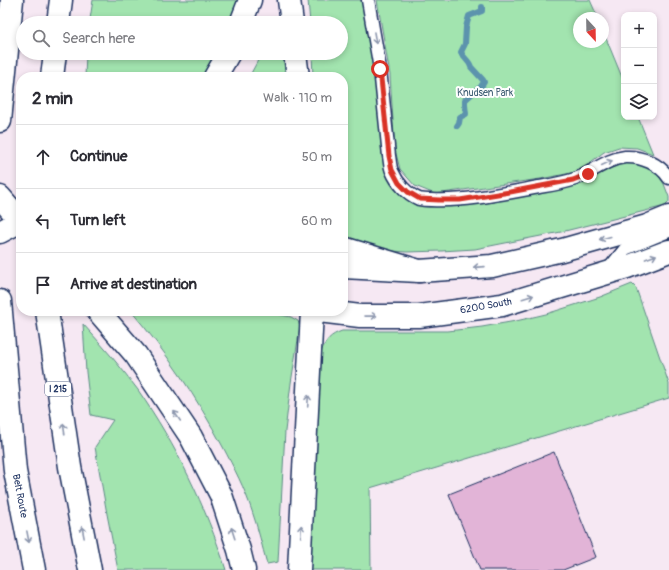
<!DOCTYPE html>
<html lang="en">
<head>
<meta charset="utf-8">
<style>
  :root { --surface:#fff; --page:#f2f2f3; --text:#2b2b33; --muted:#7c7c81; --line:#e1e1e2 }
  body { margin:0; font-family:Pangolin,sans-serif; background:var(--page); color:var(--text) }
  .controls { position:absolute; right:12px; top:12px; display:grid; overflow:hidden; border-radius:8px; box-shadow:0 2px 6px #0003 }
  .controls button { width:36px; height:36px; display:grid; place-items:center; padding:0; border:0; border-bottom:1px solid var(--line); background:var(--surface); color:var(--text); font:20px sans-serif }
  .compass { position:absolute; left:573px; top:12px; width:36px; height:36px; border-radius:50%; background:var(--surface); box-shadow:0 2px 6px #0003; rotate:158deg }
  .stop { position:absolute; width:12px; height:12px; margin:-9px; border:3px solid #d93025; border-radius:50%; background:#fff }
  .stop.end { background:#d93025; border-color:#fff; box-shadow:0 1px 4px #0008 }
  .list { margin:0; padding:0; list-style:none }
  h2 { display:flex; justify-content:space-between; align-items:center; height:52px; margin:0; padding:0 16px; font-size:17px }
  h2 small { font-size:13px; font-weight:400; color:var(--muted) }
  .list li { display:grid; grid-template-columns:26px 1fr auto; gap:12px; align-items:center; box-sizing:border-box; height:64px; padding:0 16px; border-top:1px solid var(--line) }
  .list b { display:block; font-size:15px; white-space:nowrap }
  .list em { font-size:13px; font-style:normal; color:var(--muted) }
  .icon { flex:none; width:22px; height:22px; fill:none; stroke:currentColor; stroke-width:2; stroke-linecap:round; stroke-linejoin:round }
  .map { position:relative; flex:none; width:669px; height:570px; overflow:hidden }
  .search { position:absolute; background:var(--surface); box-shadow:0 2px 6px #0003; left:16px; top:16px; width:332px; height:44px; display:flex; align-items:center; gap:10px; box-sizing:border-box; padding:0 14px; border-radius:22px; color:var(--muted); font-size:15px }
  .panel { position:absolute; background:var(--surface); box-shadow:0 2px 6px #0003; left:16px; top:72px; width:332px; height:244px; border-radius:16px }
  .map>svg:first-child { display:block }
  .green { fill:#a2e4af; stroke:#5e8a86 }
  .lines { fill:none; stroke-linecap:round; stroke-linejoin:round }
  .stream { stroke:#5b93ad; stroke-width:6 }
  .building { fill:#e2b4d7; stroke:#1b2f5e }
  .lane-casing { stroke:#1b2f5e; stroke-width:15 }
  .secondary-casing { stroke:#1b2f5e; stroke-width:25 }
  .highway-casing { stroke:#1b2f5e; stroke-width:25 }
  .lane { stroke:#fff; stroke-width:12 }
  .secondary { stroke:#fff; stroke-width:22 }
  .highway { stroke:#fff; stroke-width:22 }
  .oneway { stroke:#8d97ae }
  .route { stroke:#d93025; stroke-width:5 }
  .labels { text-anchor:middle; dominant-baseline:central; stroke-width:4; stroke-linejoin:round; paint-order:stroke }
  .shield { fill:#fff; stroke:#5f6d8e; stroke-width:1 }
  .shield-label { font-size:9px; font-weight:bold; fill:#1b2f5e }
  .park-label { font-size:10px; fill:#3d5c72; stroke:#fff }
  .street-label { font-size:10px; fill:#1b2f5e; stroke:#fff }
</style>
</head>
<body>
<div class="map">
<svg width="669" height="570" viewBox="0 0 669 570">
  <rect width="100%" height="100%" fill="#f6e8f3"/>
  <filter id="ink" filterUnits="userSpaceOnUse"><feTurbulence type="fractalNoise" baseFrequency=".025" numOctaves="2"/><feDisplacementMap in="SourceGraphic" scale="8" xChannelSelector="R" yChannelSelector="G"/><feConvolveMatrix kernelMatrix="1 2 1 2 8 2 1 2 1" color-interpolation-filters="sRGB"/></filter>
  <g filter="url(#ink)">
    <path class="green" d="M93 0H242L234 23H93L90 19Z
      M308 0H364L366 24 378 83 381 145 383 160 387 171 419 204 429 207 445 206 574 185 584 182 613 164 625 161 634 162 645 166 657 173 664 184 669 197V202L665 206 561 232 475 249 441 251 407 252 378 250 343 240V77H313L312 53H341V23H310Z
      M377 0H590L598 18H579V42H603V31L624 82V117H638L653 154 637 148 619 147 604 152 579 171 566 174 540 179 435 194 415 186 400 169 395 150 390 75Z
      M86 53H220L205 77H85Z
      M262 53H286L288 77H249Z
      M632 284 636 288 669 384V398L370 488 371 570H304L314 396 321 352C326 340 330 335 342 331H448L482 327 516 321 546 314 600 297Z
      M131 311H263L291 317 298 321 300 327 291 383 285 431 278 562 267 564C262 546 258 528 252 511 245 489 234 468 223 447 197 398 167 353 131 311Z
      M83 324C102 345 121 367 138 390 176 445 206 506 226 570H118L107 514 95 447 113 420 91 415 86 372Z"/>
    <g class="lines">
      <path class="stream" d="M457 126 459 123 460 117 466 114 465 105V100L476 90 480 88 484 82 483 80 471 67C469 60 463 58 461 52L465 44 466 27 469 16 482 11V7"/>
    </g>
    <path class="building" d="M554 452 596 557 563 570H480L449 494Z"/>
    <g class="lines">
      <g class="lane-casing">
        <path id="lane" d="M368 0 380 69 389 156C390 161 390 167 392 171 397 183 407 194 419 199 423 200 427 200 431 200 465 202 506 193 539 187 551 185 564 183 575 179 592 173 606 159 625 157 641 156 660 164 669 178
          M607 271 625 249 669 231"/>
      </g>
      <g class="secondary-casing">
        <path id="secondary" d="M343 267 419 271 492 266 562 250 647 226 669 217
          M319 311 360 316H419L502 305 627 267 669 251"/>
      </g>
      <g class="highway-casing">
        <path id="highway" d="M289 0 292 23
          M58 23 61 0
          M241 23 250 0
          M295 53 298 77
          M52 77 55 53
          M215 77 229 53
          M0 121 12 0
          M0 197 21 221
          M0 232 21 221
          M343 248 419 271
          M0 301 15 471 34 570
          M47 311 70 467 90 570
          M98 311 136 355 191 437 221 495 239 550 244 570
          M299 570 312 311"/>
      </g>
      <use href="#lane" class="lane"/>
      <use href="#secondary" class="secondary"/>
      <use href="#highway" class="highway"/>
    </g>
    <defs><path id="oneway-shaft" d="M-6 0H5M1.5-3L5.5 0L1.5 3" fill="none" stroke-width="1.6" stroke-linecap="round" stroke-linejoin="round"/></defs>
    <g class="oneway">
      <use href="#oneway-shaft" transform="translate(375 38) rotate(80)"/>
      <use href="#oneway-shaft" transform="translate(607 163) rotate(-25)"/>
      <use href="#oneway-shaft" transform="translate(605 238) rotate(165)"/>
      <use href="#oneway-shaft" transform="translate(651 257) rotate(-20)"/>
      <use href="#oneway-shaft" transform="translate(479 267) rotate(176)"/>
      <use href="#oneway-shaft" transform="translate(528 297) rotate(-17)"/>
      <use href="#oneway-shaft" transform="translate(371 316) rotate(-1)"/>
      <use href="#oneway-shaft" transform="translate(308 401) rotate(-87)"/>
      <use href="#oneway-shaft" transform="translate(177 416) rotate(-124)"/>
      <use href="#oneway-shaft" transform="translate(64 429) rotate(-98)"/>
      <use href="#oneway-shaft" transform="translate(301 531) rotate(-87)"/>
      <use href="#oneway-shaft" transform="translate(83 532) rotate(-101)"/>
      <use href="#oneway-shaft" transform="translate(233 533) rotate(-108)"/>
      <use href="#oneway-shaft" transform="translate(28 537) rotate(79)"/>
    </g>
  </g>
  <g class="lines" filter="url(#ink)">
    <path class="route" d="M380 69 389 156 392 170 399 183 408 192 420 199 439 200H460L510 192 573 180 588 174"/>
  </g>
  <g class="labels">
    <rect class="shield" x="45" y="382" width="26" height="14" rx="3"/>
    <g class="shield-label">
      <text x="58" y="389">I 215</text>
    </g>
    <g class="park-label">
      <text x="485" y="93">Knudsen Park</text>
    </g>
    <g class="street-label">
      <text transform="translate(486 306) rotate(-10)">6200 South</text>
      <text transform="translate(20 496) rotate(79)">Belt Route</text>
    </g>
  </g>
</svg>
<div class="controls">
<button>+</button>
<button>−</button>
<button><svg class="icon" aria-label="layers" viewBox="0 0 24 24"><path d="M12 4l9 5-9 5-9-5zM3 14l9 5 9-5"/></svg></button>
</div>
<svg class="compass" viewBox="-18 -18 36 36"><path d="M0-13l5 13h-10z" fill="#e53935"/><path d="M0 13l5-13h-10z" fill="#7c7c81"/></svg>
<div class="stop" style="left:380px;top:69px"></div>
<div class="stop end" style="left:588px;top:174px"></div>
<div class="search"><svg class="icon" aria-label="search" viewBox="0 0 24 24"><circle cx="10" cy="10" r="6"/><path d="M15 15l6 6"/></svg>Search here</div>
<section class="panel">
<h2>2 min<small>Walk · 110 m</small></h2>
<ul class="list">
<li><svg class="icon" aria-label="ahead" viewBox="0 0 24 24"><path d="M12 20V5M6 11l6-6 6 6"/></svg><div><b>Continue</b></div><em>50 m</em></li>
<li><svg class="icon" aria-label="left" viewBox="0 0 24 24"><path d="M17 20v-9H6M10 6l-5 5 5 5"/></svg><div><b>Turn left</b></div><em>60 m</em></li>
<li><svg class="icon" aria-label="arrive" viewBox="0 0 24 24"><path d="M6 21V4h12l-3 4 3 4H6"/></svg><div><b>Arrive at destination</b></div></li>
</ul>
</section>
</div>
</body>
</html>
